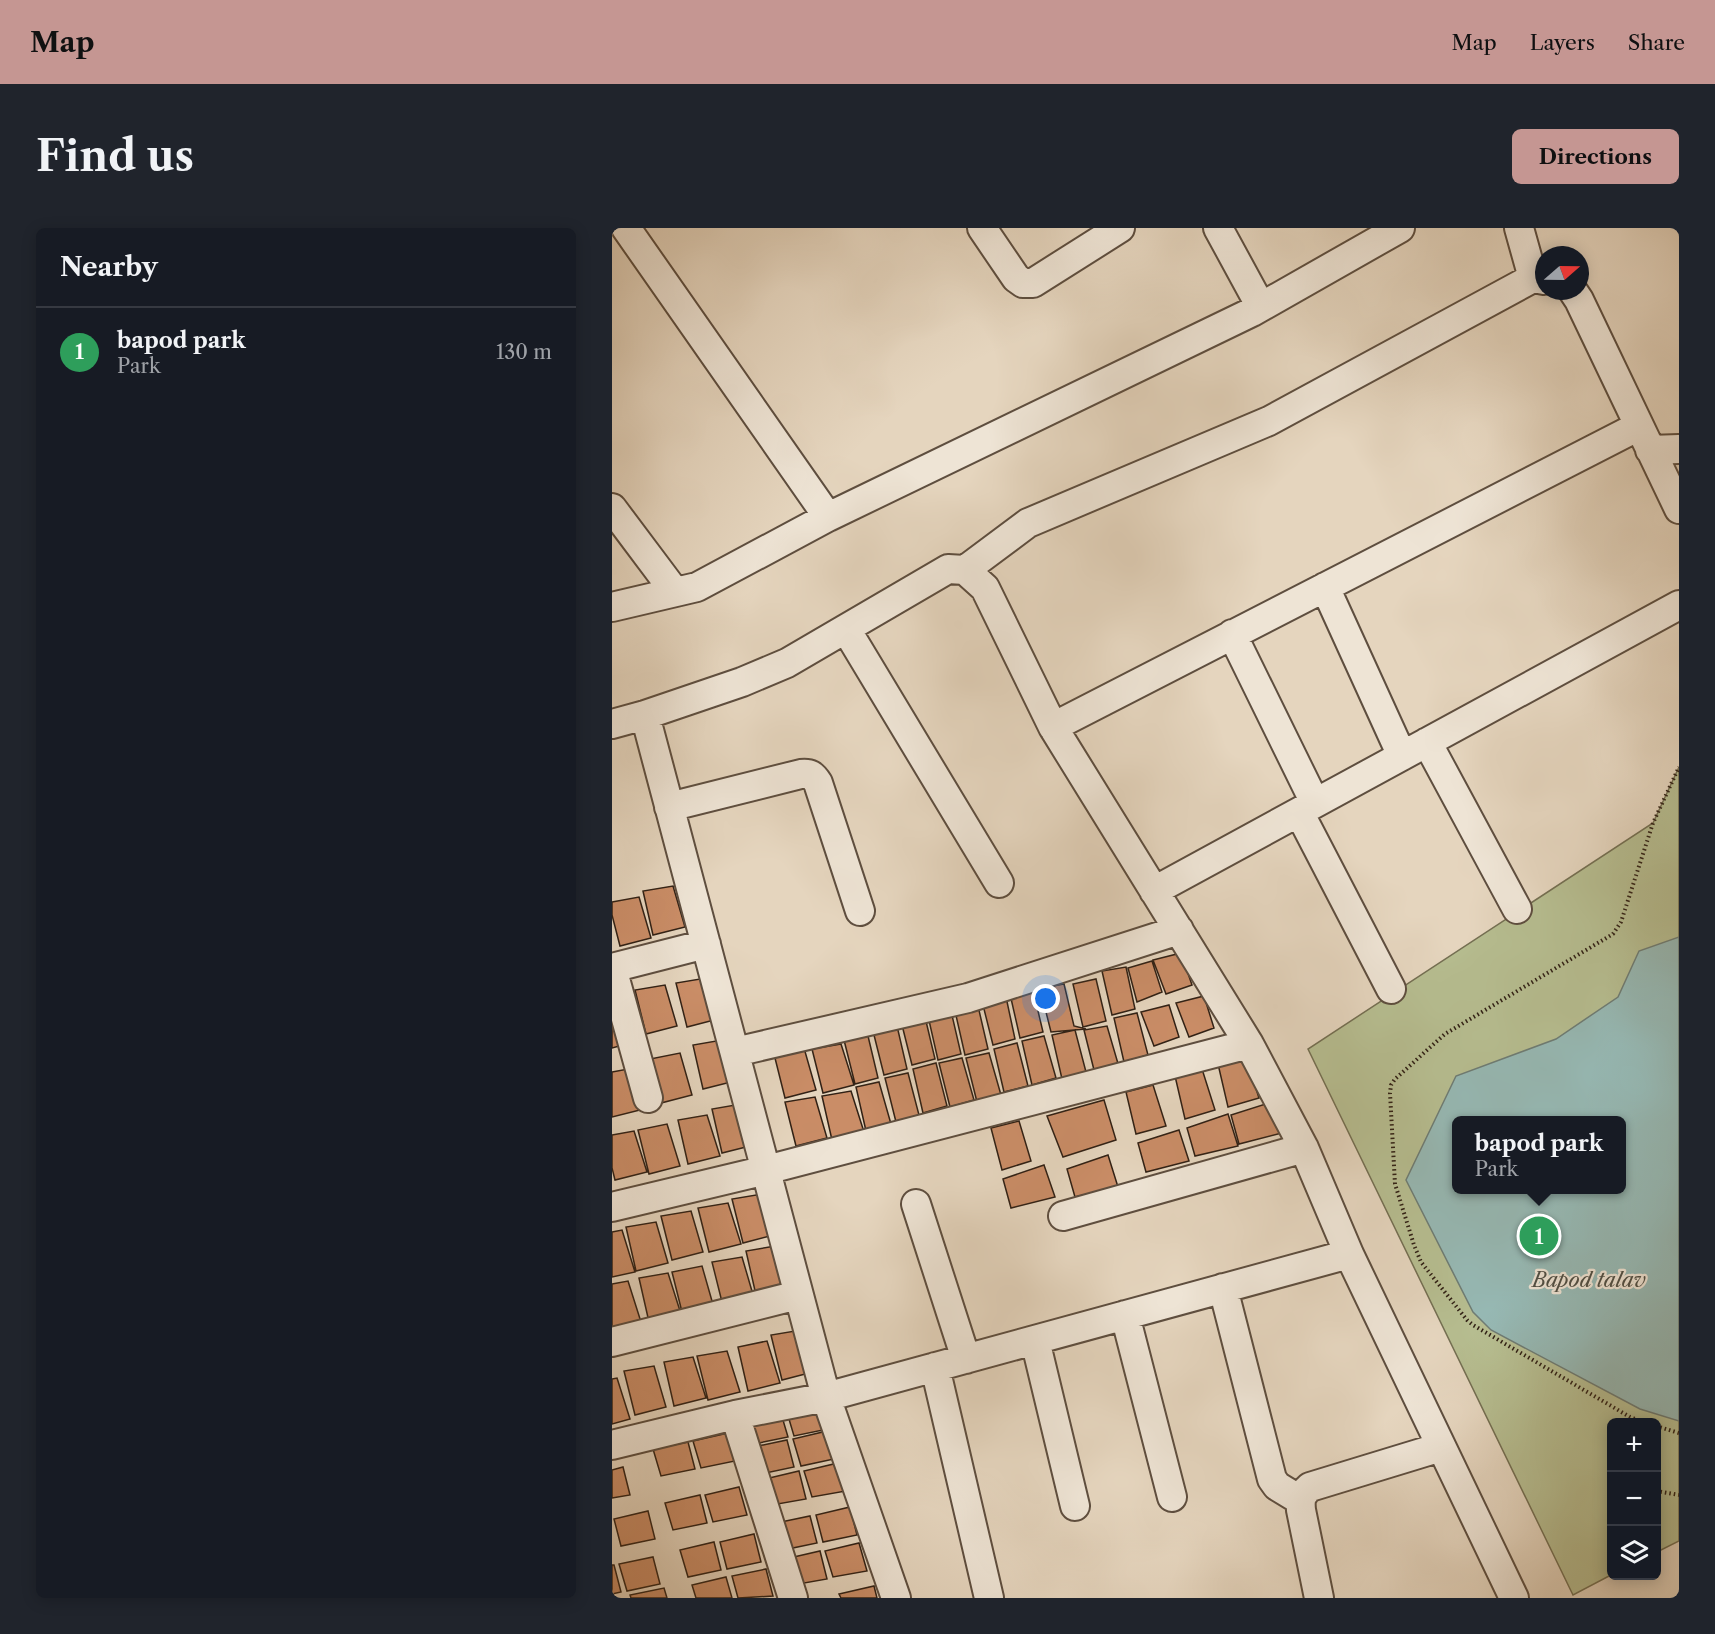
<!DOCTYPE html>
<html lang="en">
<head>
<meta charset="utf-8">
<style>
  :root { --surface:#171b24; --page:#20242c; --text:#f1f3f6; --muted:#9ea1a6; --line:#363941; --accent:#c59692 }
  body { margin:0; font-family:"Libre Caslon Text",serif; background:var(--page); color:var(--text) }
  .controls { position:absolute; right:18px; bottom:18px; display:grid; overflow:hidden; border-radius:9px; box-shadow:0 3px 15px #0003 }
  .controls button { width:54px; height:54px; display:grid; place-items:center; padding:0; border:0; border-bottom:2px solid var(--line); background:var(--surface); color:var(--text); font:30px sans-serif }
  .compass { position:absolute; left:923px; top:18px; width:54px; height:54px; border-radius:50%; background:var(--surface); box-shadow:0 3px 15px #0003; rotate:70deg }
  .you { position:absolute; left:434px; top:771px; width:21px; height:21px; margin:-15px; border:4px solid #fff; border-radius:50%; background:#1a73e8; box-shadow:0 0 0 9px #1a73e833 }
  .badge { display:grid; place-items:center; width:39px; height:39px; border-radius:50%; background:var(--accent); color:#fff; font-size:20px; font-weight:700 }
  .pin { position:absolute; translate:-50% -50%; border:3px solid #fff; box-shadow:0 2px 6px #0006 }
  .popup { position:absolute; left:840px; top:888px; width:174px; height:78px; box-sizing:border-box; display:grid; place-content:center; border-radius:9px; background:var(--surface); filter:drop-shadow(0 2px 4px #0005); font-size:20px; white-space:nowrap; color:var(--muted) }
  .popup b { font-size:22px; color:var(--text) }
  .popup::after { content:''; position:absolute; left:50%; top:100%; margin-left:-12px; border:12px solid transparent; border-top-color:var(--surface) }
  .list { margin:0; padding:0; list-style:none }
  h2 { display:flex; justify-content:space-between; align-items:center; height:78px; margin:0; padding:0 24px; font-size:26px }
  h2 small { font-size:20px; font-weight:400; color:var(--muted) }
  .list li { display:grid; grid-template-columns:39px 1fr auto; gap:18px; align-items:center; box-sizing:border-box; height:90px; padding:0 24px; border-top:2px solid var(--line) }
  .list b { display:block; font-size:22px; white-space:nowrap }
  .list p { margin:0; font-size:20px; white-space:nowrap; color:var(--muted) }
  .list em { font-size:20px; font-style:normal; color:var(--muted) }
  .icon { flex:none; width:33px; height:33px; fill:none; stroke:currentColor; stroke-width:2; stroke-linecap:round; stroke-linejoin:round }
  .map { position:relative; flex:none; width:1067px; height:1370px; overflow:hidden; border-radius:9px }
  header { display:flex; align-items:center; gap:36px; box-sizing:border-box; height:84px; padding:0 30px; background:var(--accent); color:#111 }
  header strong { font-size:28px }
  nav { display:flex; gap:33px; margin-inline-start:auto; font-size:21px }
  .intro { display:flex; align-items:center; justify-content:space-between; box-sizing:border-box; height:144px; padding:0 36px }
  h1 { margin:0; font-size:42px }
  .button { padding:15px 27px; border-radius:9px; background:var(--accent); color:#111; font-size:21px; font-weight:700 }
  main { display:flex; gap:36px; padding:0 36px }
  aside { flex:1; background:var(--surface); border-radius:9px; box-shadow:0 3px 15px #0003 }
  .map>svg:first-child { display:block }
  .green { fill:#b6bd90; stroke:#746f52; stroke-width:1.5; fill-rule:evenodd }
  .water { fill:#96b8b3; stroke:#6e7c74; stroke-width:1.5; fill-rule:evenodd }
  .building { fill:#ca8d67; stroke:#312115; stroke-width:1.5 }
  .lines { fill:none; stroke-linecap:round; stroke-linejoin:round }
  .minor-casing { stroke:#5e4e3f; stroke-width:32 }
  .path { stroke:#312115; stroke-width:4; stroke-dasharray:1.5 3; stroke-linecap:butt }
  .minor { stroke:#eee4d5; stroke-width:28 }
  .labels { text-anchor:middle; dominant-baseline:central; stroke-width:4.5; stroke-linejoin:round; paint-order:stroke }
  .water-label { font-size:20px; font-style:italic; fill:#4f4e44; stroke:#eee4d5 }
</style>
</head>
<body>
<header>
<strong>Map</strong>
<nav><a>Map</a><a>Layers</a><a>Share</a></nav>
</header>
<div class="intro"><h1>Find us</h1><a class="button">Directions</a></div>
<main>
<aside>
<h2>Nearby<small></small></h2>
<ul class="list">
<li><span class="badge" style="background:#2e9e5b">1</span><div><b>bapod park</b><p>Park</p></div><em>130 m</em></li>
</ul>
</aside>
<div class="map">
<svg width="1067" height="1370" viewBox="0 0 1067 1370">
  <rect width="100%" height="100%" fill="#e5d5be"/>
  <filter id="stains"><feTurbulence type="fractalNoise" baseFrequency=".00333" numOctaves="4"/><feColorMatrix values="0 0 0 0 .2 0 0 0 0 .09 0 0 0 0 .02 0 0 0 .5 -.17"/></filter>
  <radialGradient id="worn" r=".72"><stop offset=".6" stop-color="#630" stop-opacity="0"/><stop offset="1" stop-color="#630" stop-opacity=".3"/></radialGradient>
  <path class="green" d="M1067 539V1313L1045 1324 1044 1194H999V1347L961 1367 696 821 1041 595ZM844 892H1010V962H844Z"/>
  <path class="water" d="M1067 709V1193L1028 1181 879 1102 861 1084 794 952 844 848 944 811 1006 769 1027 723ZM844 892H1010V962H844Z"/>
  <path class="building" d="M61 658 73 699 41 707 31 663Z
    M27 669 39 710 8 718 0 687V674Z
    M569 725 580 757 554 766 541 732Z
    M540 733 550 764 525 774 516 740Z
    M514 739 523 781 500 787 490 743Z
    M94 750 106 791 75 799 64 755Z
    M484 751 494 793 471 799 461 756Z
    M452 756 462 798 474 801 439 804 428 760Z
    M53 757 65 798 34 806 23 762Z
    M421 762 431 804 408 810 398 766Z
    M592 768 602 800 577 809 564 775Z
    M394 769 403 811 381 817 370 773Z
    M557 777 567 809 542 818 529 784Z
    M366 778 376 821 353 827 343 783Z
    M0 781 11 817 0 820Z
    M339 783 349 826 326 832 316 788Z
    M525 785 536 827 512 834 502 790Z
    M313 789 323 831 300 837 289 793Z
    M285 798 295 841 272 847 261 803Z
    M495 798 507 839 483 846 472 802Z
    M463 802 474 844 450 851 440 807Z
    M256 808 266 850 243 856 232 812Z
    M432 808 444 850 420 857 410 813Z
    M110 812 123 853 91 861 81 817Z
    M405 815 416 858 392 864 382 821Z
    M229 816 242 857 211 865 200 821Z
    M192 820 204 862 173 870 162 826Z
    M68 825 80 867 49 875 38 831Z
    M377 825 389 867 365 874 354 830Z
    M634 829 647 870 616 879 606 836Z
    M350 830 362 872 338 879 327 835Z
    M324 835 335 878 311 885 301 841Z
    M16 841 28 882 0 889V844Z
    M590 841 603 882 573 891 563 848Z
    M296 845 307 887 284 894 273 850Z
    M267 854 279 896 254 903 244 859Z
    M541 857 554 898 524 906 514 864Z
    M239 863 252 904 220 912 210 868Z
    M203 869 215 910 184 918 173 874Z
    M492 872 504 912 451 929 435 888Z
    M660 874 670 905 627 916 619 887Z
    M129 876 142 917 110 925 100 881Z
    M616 886 626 918 583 928 575 900Z
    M95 887 108 928 76 936 66 892Z
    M407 893 419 933 390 942 379 900Z
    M55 896 68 938 37 946 26 902Z
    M567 902 577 933 534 944 526 915Z
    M22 903 35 944 3 952 0 940V907Z
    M496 927 506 959 463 969 455 941Z
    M432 937 443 969 399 980 391 951Z
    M150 966 162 1007 131 1015 120 971Z
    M116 975 129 1016 97 1024 86 980Z
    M79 983 91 1024 60 1032 49 988Z
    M44 994 56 1035 24 1043 14 999Z
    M10 1002 23 1044 0 1049V1004Z
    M163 1018 176 1059 144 1067 134 1023Z
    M130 1029 142 1070 111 1078 100 1034Z
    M90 1038 102 1080 71 1088 60 1044Z
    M56 1045 69 1086 37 1094 27 1050Z
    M16 1053 29 1094 0 1102V1056Z
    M189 1102 201 1144 170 1152 159 1107Z
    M155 1113 168 1155 136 1163 126 1119Z
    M115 1123 128 1164 96 1172 85 1128Z
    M81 1129 94 1170 62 1178 52 1134Z
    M42 1138 54 1179 23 1187 12 1143Z
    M5 1150 18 1191 0 1196V1151Z
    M208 1174 216 1201 182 1208 174 1181Z
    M168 1182 176 1209 142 1216 134 1190Z
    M215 1203 222 1231 189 1238 181 1211Z
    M116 1205 123 1233 89 1240 81 1213Z
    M175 1212 182 1239 149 1246 141 1219Z
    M76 1214 83 1241 49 1248 41 1221Z
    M226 1235 234 1263 200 1269 192 1243Z
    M11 1239 18 1267 0 1270V1242Z
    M187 1243 194 1271 160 1277 153 1251Z
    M127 1259 135 1287 101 1294 93 1267Z
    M88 1267 95 1295 61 1302 53 1275Z
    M238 1279 245 1307 211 1314 204 1287Z
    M36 1283 43 1311 9 1318 2 1291Z
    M198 1288 205 1315 171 1322 164 1295Z
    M142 1306 149 1334 115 1341 108 1314Z
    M102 1314 109 1342 76 1349 68 1322Z
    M247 1315 255 1343 221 1349 213 1323Z
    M208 1323 215 1351 181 1357 173 1331Z
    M41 1329 48 1356 15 1363 7 1336Z
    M0 1337H2L9 1364 0 1366Z
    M154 1341 161 1368 126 1370 120 1348Z
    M114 1349 120 1370H84L80 1357Z
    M262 1358 265 1370H229L227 1366Z
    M52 1360 55 1370H19L18 1367Z"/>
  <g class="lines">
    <g class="minor-casing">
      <path id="minor" d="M14 0 216 289
        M370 0 404 50 411 55H421L508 0
        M606 0 649 79
        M907 0 921 50
        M961 63 967 72 1067 281
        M1038 222 1067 221
        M0 280 63 364
        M353 342 416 295 657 193 921 50 932 52
        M713 359 790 528
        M0 379 85 359 216 289 640 84 788 0
        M234 401 387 655
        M620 406 703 575
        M33 487 214 1169 284 1370
        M0 496 33 487 130 454 175 435 336 341 353 342 373 360 441 499 637 816 692 920 737 1026 902 1370
        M441 499 1027 198
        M815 514 905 681
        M57 579 189 546C198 545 201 547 206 555L248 683
        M687 584 779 761
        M542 663 1067 377
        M0 740 36 870
        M0 740 94 716
        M123 824 356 770 567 702
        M304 976 354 1131
        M0 979 154 942 637 816
        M451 988 692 920
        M611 1060 660 1251 665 1258 688 1272
        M513 1087 560 1269
        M423 1112 463 1278
        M0 1114 186 1067
        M323 1139 377 1370
        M123 1187 181 1370
        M0 1217 123 1187 214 1169 737 1026
        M707 1370 689 1282C688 1271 689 1267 698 1259L829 1219"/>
    </g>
    <path class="path" d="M1031 1194 1018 1189 861 1097 855 1092 809 1034 802 1017 783 956 778 865 779 857 783 851 833 806 1001 706 1009 694 1041 595 1067 539
      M1044 1198 1067 1205
      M1044 1263 1067 1267"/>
    <use href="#minor" class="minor"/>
  </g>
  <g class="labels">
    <g class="water-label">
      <text x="977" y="1052">Bapod talav</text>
    </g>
  </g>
  <rect width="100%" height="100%" filter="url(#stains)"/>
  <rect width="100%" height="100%" fill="url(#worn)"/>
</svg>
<div class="controls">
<button>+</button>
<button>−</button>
<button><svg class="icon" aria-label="layers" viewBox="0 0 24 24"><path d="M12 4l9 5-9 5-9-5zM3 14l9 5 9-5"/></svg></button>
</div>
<svg class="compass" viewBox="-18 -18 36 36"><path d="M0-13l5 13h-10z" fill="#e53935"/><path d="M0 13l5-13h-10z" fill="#9ea1a6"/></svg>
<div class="you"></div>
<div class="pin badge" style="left:927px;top:1008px;background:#2e9e5b">1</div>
<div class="popup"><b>bapod park</b>Park</div>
</div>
</main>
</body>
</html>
